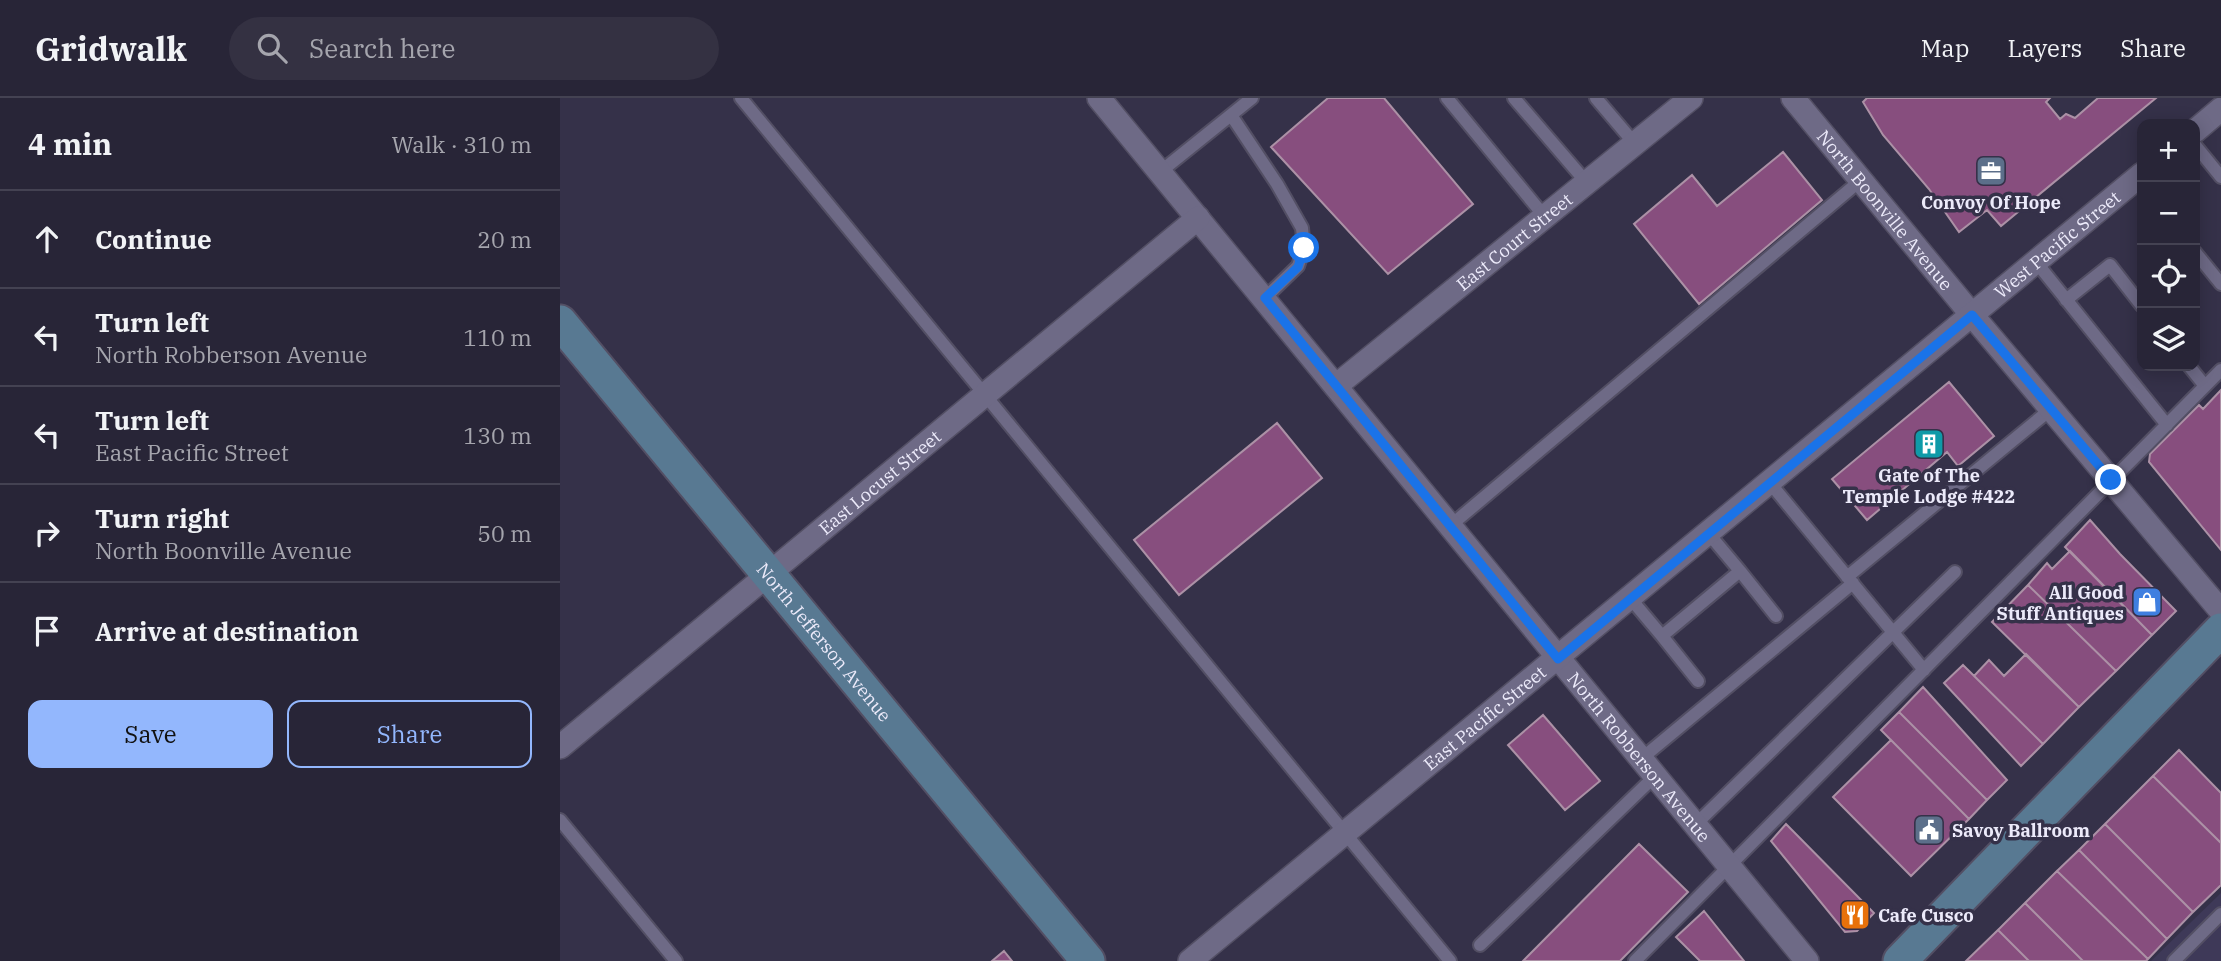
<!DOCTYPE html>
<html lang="en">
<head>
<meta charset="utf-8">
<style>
  :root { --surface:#282537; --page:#343142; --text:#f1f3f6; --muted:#a5a5ad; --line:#444252; --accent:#93b7fd }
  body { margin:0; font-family:"IBM Plex Serif",serif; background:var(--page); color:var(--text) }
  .controls { position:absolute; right:21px; top:21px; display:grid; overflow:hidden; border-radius:14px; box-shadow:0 4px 18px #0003 }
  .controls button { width:63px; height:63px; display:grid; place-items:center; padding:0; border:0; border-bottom:2px solid var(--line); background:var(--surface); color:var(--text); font:35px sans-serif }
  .stop { position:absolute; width:21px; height:21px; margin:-16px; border:5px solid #1a73e8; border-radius:50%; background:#fff }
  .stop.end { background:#1a73e8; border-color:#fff; box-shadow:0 2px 7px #0008 }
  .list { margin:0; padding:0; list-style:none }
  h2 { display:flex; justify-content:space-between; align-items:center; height:91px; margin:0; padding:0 28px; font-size:30px }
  h2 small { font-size:23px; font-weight:400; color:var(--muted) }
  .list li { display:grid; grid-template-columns:46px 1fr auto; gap:21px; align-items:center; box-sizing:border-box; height:98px; padding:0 28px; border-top:2px solid var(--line) }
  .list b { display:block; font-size:26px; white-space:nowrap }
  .list p { margin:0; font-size:23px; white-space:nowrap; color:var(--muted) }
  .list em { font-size:23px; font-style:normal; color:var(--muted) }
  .actions { display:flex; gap:14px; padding:21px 28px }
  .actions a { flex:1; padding:16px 0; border:2px solid var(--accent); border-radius:14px; text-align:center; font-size:24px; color:var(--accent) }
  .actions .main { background:var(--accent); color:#111 }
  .icon { flex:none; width:38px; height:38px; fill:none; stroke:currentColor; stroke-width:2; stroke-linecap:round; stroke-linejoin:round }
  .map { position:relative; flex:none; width:1661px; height:863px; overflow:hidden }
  header { display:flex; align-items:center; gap:42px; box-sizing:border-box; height:98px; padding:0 35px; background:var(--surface); border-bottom:2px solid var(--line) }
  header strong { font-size:33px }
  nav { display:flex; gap:38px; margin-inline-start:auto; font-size:24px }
  .search { width:490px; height:63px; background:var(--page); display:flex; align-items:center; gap:18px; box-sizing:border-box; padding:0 24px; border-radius:38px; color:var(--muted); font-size:26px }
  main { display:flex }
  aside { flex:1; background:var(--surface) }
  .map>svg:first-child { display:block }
  .built { fill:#3e3958 }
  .building { fill:#874e7e; stroke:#ac91a6; stroke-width:2 }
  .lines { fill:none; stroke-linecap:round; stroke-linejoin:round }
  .lane-casing { stroke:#534f64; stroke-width:16 }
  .street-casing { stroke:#534f64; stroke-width:26 }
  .secondary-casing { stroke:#534f64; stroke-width:37 }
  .lane { stroke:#6e6a86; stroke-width:12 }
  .street { stroke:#6e6a86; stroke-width:23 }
  .secondary { stroke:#587992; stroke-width:33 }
  .route { stroke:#1a73e8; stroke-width:9 }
  .labels { text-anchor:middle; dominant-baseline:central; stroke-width:7; stroke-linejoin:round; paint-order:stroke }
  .poi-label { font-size:18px; font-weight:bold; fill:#eceafa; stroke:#353149 }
  .street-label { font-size:18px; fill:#eceafa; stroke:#353149 }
</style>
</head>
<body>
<header>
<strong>Gridwalk</strong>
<div class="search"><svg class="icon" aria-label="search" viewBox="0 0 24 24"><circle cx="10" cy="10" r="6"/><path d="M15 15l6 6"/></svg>Search here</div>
<nav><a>Map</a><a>Layers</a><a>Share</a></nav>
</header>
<main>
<aside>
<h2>4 min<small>Walk · 310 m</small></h2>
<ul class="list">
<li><svg class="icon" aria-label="ahead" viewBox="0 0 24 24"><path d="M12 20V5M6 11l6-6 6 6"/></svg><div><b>Continue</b></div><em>20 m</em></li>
<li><svg class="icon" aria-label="left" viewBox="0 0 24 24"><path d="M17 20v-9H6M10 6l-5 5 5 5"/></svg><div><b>Turn left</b><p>North Robberson Avenue</p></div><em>110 m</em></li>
<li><svg class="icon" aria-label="left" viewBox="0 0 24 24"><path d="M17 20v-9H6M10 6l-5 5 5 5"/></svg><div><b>Turn left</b><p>East Pacific Street</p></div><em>130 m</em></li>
<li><svg class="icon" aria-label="right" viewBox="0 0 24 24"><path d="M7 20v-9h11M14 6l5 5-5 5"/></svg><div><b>Turn right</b><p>North Boonville Avenue</p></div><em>50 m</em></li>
<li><svg class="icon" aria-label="arrive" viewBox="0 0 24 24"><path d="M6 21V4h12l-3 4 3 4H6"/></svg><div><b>Arrive at destination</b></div></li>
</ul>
<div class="actions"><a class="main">Save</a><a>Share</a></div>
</aside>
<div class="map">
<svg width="1661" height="863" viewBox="0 0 1661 863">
  <rect width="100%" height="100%" fill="#353149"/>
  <path class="built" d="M1661 795V863H1591Z"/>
  <path class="building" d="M768 0H824L913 106 828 176 711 49Z
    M1307 0H1490L1486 4 1500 21 1506 16 1515 20 1538 0H1596L1441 128 1427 112 1399 134 1369 91 1323 37 1303 4Z
    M1223 54 1262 102 1139 206 1074 126 1132 77 1157 108Z
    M1389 284 1434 338 1398 368 1387 354 1307 422 1272 381Z
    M1661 292V452L1589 364 1590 356 1639 307 1643 311Z
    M717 325 762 380 619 497 574 442Z
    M1530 422 1560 456 1616 513 1592 537 1505 449Z
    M1510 453 1592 537 1556 573 1468 487 1487 465 1492 471Z
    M1468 487 1556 573 1519 609 1432 524Z
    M1466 556 1519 609 1483 646 1414 578 1429 562 1444 578Z
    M1403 567 1483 646 1461 668 1384 585Z
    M1363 589 1447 682 1427 702 1339 614Z
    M1339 614 1427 702 1409 721 1321 632Z
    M983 617 1040 683 1005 712 948 647Z
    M1331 642 1409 721 1351 778 1273 699Z
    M1619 652 1661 695V745L1593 678Z
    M1593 678 1661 745V787L1633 814 1545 726Z
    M1226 726 1314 815 1297 833 1285 834 1211 743Z
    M1545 726 1633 814 1607 841 1519 752Z
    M1079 746 1128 794 1060 863H963Z
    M1519 752 1607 841 1588 861 1497 773Z
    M1497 773 1588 861 1586 863H1523L1465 805Z
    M1465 805 1523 863H1469L1438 832Z
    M1144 813 1184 863H1140L1116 839Z
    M1438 832 1469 863H1406Z
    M444 853 452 863H432Z"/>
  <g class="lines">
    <g class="lane-casing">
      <path id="lane" d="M181 0 890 863
        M887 0 985 119
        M954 0 1027 85
        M1036 0 1075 46
        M671 17 717 86 742 130 744 150 738 168 705 200
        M1635 47 1661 79
        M600 74 692 0
        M1635 154 1661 186
        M1476 164 1607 327
        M1506 202 1550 167 1582 208
        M1629 268 1645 288
        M1210 385 1364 572
        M890 428 1301 82
        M1180 473 1216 518
        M1287 479 1491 311
        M1070 500 1102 538 1180 473 1149 436
        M1102 538 1138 583
        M1081 661 1293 485
        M0 722 116 863
        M1135 727 1395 474
        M920 847 1095 678
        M1075 863 1661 272
        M1614 863 1661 816"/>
    </g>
    <g class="street-casing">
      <g id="street">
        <path id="s1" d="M539 0 1247 863"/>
        <path id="s2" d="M1233 0 1412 217 1661 513"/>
        <path d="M1635 33 1661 11"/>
        <path id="s3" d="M777 287 1131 0"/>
        <path id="s4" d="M0 649 638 120"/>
        <path id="s5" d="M630 863 1582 76"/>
      </g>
    </g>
    <g class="secondary-casing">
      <g id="secondary">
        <path id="s6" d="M0 224 528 863"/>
        <path d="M1340 863 1661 532"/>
      </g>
    </g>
    <use href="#lane" class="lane"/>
    <use href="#street" class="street"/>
    <use href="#secondary" class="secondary"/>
  </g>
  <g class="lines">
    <path class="route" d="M744 150 738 169 705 200 998 561 1412 217 1551 382"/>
  </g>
  <defs>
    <g id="office-square" transform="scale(1.575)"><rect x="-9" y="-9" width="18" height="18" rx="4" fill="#5c6f8a" stroke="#353149"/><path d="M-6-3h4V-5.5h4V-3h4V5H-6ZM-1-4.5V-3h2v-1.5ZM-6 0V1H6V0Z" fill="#fff"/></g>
    <g id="building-square" transform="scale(1.575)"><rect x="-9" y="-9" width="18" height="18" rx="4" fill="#0f9aa8" stroke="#353149"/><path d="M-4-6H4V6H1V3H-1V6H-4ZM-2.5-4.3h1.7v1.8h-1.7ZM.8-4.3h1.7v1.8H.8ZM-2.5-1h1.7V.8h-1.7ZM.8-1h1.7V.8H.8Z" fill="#fff"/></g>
    <g id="shop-square" transform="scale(1.575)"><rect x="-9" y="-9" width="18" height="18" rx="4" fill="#3f7fe0" stroke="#353149"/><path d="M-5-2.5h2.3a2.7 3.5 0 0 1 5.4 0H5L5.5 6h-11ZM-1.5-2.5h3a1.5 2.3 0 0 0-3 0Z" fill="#fff"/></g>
    <g id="civic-square" transform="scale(1.575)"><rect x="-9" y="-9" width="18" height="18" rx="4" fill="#5c6f8a" stroke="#353149"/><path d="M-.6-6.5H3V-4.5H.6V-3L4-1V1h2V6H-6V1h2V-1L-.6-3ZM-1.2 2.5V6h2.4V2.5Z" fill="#fff"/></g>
    <g id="restaurant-square" transform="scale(1.575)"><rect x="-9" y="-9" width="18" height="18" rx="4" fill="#e8710a" stroke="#353149"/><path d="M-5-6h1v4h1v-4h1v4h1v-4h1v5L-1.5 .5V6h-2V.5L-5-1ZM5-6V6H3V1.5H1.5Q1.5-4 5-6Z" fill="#fff"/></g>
  </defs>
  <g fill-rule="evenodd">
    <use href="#office-square" x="1431" y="73"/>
    <use href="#building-square" x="1369" y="346"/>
    <use href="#shop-square" x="1587" y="504"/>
    <use href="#civic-square" x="1369" y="732"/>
    <use href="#restaurant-square" x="1295" y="817"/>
  </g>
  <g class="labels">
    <g class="poi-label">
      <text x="1431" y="104">Convoy Of Hope</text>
      <text x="1369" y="377">Gate of The<tspan x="1369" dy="21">Temple Lodge #422</tspan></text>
      <text x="1564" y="494" text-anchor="end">All Good<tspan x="1564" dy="21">Stuff Antiques</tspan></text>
      <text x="1392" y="732" text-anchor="start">Savoy Ballroom</text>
      <text x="1318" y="817" text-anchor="start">Cafe Cusco</text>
    </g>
    <g class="street-label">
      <text stroke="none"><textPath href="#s2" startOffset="145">North Boonville Avenue</textPath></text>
      <text stroke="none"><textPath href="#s3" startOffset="228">East Court Street</textPath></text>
      <text stroke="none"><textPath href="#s5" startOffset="1125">West Pacific Street</textPath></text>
      <text stroke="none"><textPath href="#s4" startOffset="415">East Locust Street</textPath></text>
      <text stroke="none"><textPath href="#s6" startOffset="415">North Jefferson Avenue</textPath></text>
      <text stroke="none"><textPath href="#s5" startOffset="382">East Pacific Street</textPath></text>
      <text stroke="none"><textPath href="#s1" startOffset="852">North Robberson Avenue</textPath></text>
    </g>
  </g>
</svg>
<div class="controls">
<button>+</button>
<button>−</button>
<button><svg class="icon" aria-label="locate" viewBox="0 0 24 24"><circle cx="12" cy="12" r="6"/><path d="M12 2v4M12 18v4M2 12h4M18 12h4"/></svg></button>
<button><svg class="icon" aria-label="layers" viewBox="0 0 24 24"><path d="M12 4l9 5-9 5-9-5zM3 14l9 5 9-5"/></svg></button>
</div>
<div class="stop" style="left:744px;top:150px"></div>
<div class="stop end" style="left:1551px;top:382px"></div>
</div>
</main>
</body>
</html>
